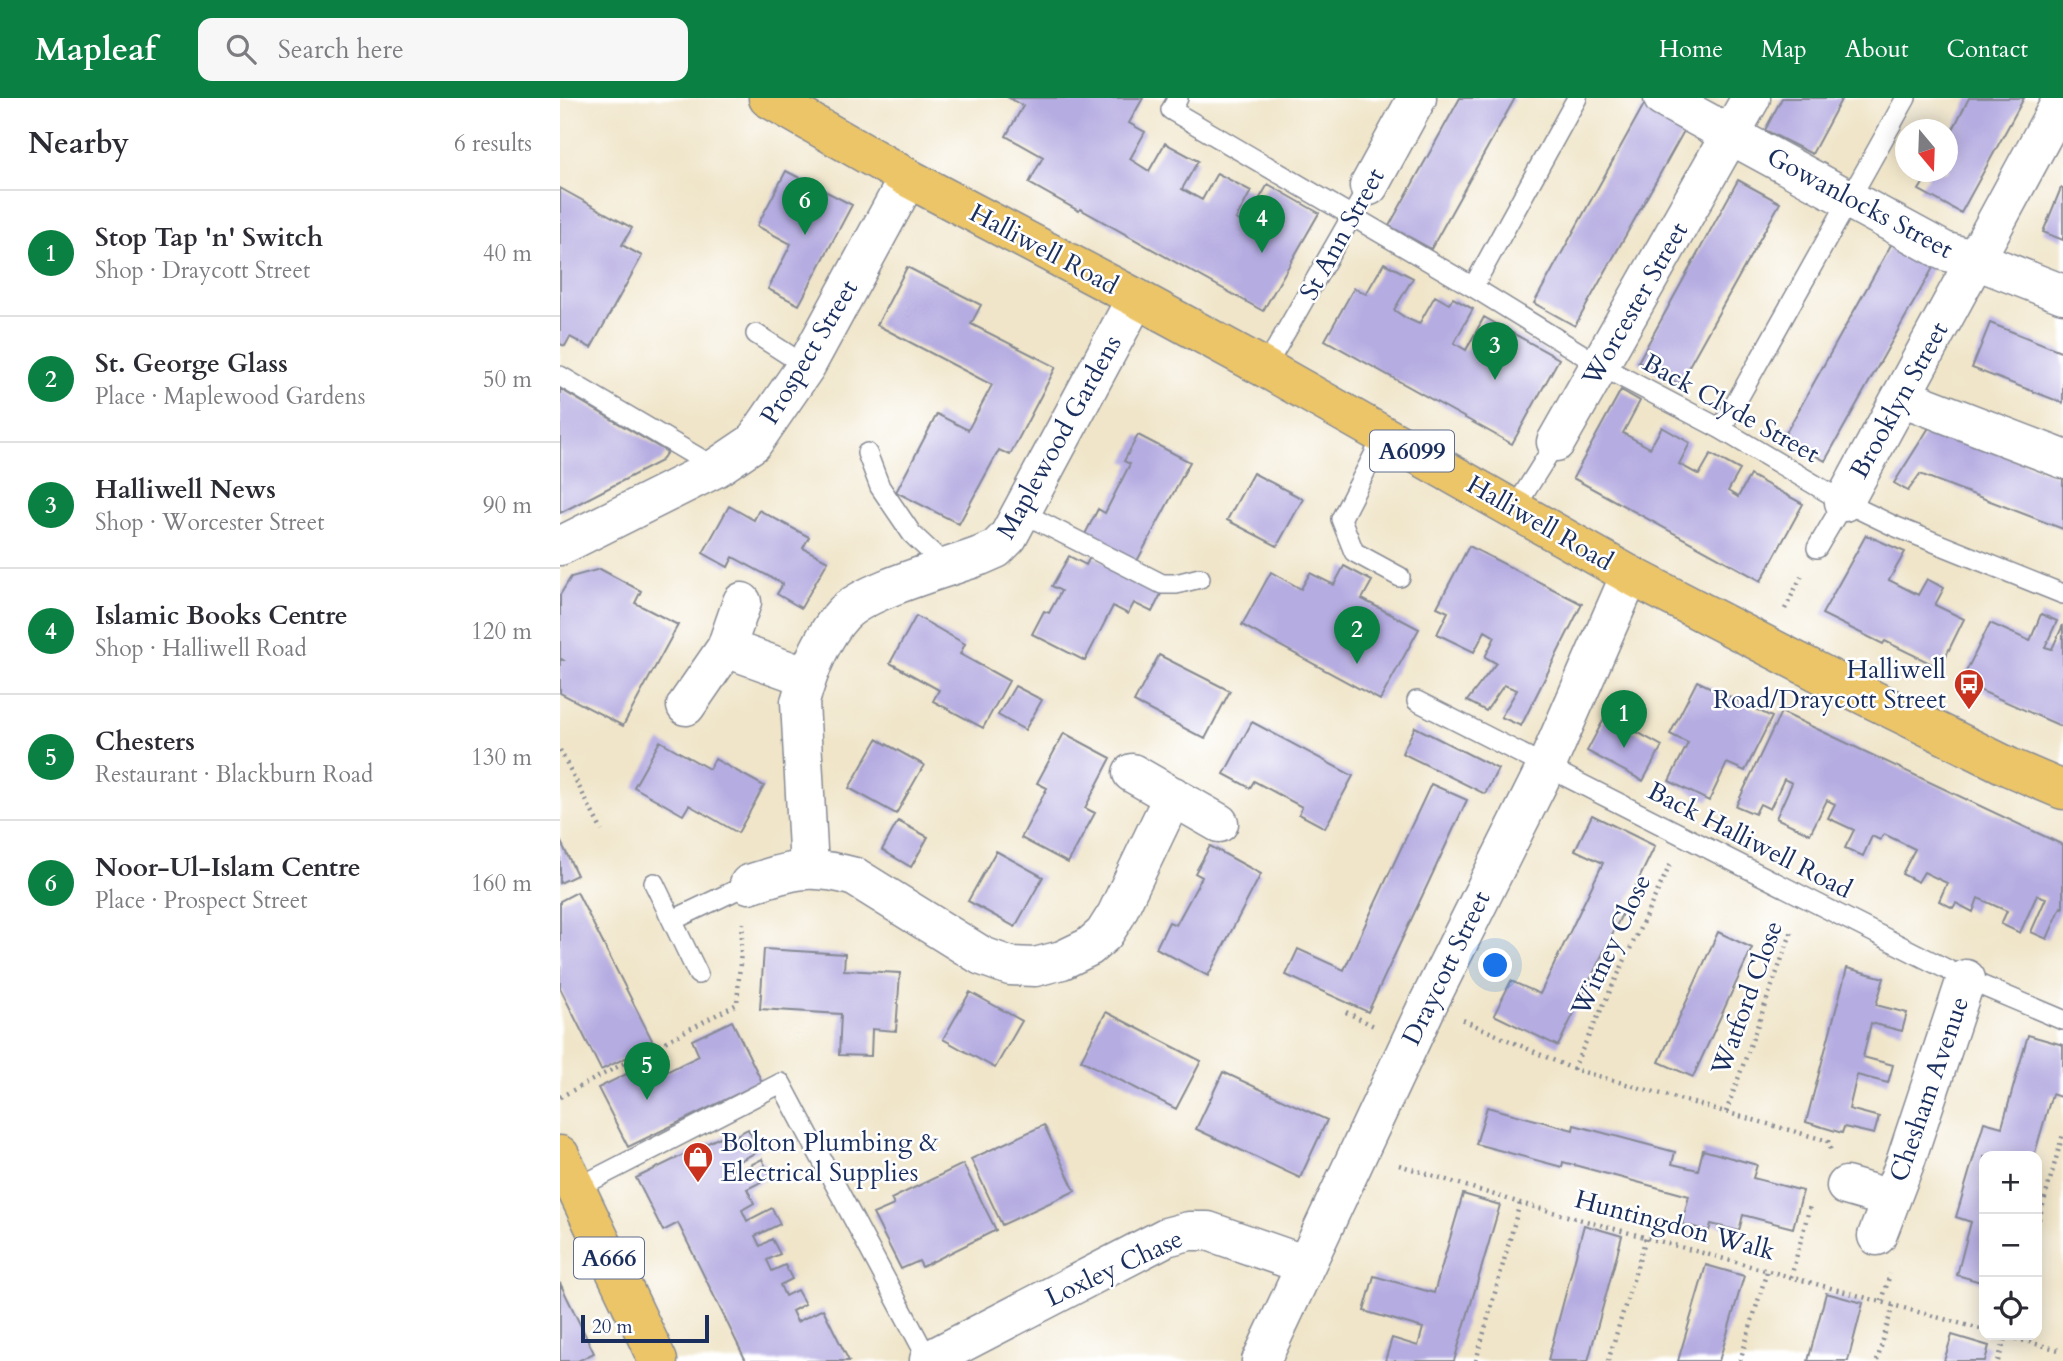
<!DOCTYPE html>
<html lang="en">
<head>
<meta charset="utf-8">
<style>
  :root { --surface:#fff; --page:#f7f7f7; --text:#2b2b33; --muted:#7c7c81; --line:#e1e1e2; --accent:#0b8043 }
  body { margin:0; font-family:Cardo,serif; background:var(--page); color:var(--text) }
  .controls { position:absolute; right:21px; bottom:21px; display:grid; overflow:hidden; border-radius:14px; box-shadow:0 4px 18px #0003 }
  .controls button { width:63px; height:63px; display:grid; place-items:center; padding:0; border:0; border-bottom:2px solid var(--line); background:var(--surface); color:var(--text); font:35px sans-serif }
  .compass { position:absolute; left:1335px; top:21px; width:63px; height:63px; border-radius:50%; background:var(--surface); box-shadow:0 4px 18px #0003; rotate:161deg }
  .scale { position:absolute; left:21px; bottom:18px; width:128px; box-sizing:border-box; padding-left:7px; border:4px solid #1b2f5e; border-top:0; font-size:19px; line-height:24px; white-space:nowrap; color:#1b2f5e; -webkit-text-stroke:5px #fff; paint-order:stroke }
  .you { position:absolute; left:936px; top:868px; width:24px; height:24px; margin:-18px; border:5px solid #fff; border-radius:50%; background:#1a73e8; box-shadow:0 0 0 10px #1a73e833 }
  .badge { display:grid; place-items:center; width:46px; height:46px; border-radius:50%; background:var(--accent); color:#fff; font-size:23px; font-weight:700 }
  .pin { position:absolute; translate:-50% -58px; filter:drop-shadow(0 2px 4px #0008) }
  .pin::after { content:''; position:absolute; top:37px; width:24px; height:21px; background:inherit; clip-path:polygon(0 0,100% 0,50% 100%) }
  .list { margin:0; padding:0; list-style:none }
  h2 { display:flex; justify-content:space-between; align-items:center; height:91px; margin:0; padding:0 28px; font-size:30px }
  h2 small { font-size:23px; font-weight:400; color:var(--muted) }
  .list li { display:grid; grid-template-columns:46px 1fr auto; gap:21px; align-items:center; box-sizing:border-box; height:126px; padding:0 28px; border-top:2px solid var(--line) }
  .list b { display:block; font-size:26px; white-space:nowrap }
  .list p { margin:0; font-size:23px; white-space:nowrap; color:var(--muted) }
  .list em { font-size:23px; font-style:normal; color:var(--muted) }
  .icon { flex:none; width:38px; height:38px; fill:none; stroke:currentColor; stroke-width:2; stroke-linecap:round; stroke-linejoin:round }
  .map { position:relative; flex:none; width:1503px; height:1263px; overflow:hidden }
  header { display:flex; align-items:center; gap:42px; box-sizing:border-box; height:98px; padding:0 35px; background:var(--accent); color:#fff }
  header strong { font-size:33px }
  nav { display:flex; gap:38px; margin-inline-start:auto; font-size:24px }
  .search { width:490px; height:63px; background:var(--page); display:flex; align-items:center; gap:18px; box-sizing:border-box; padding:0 24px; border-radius:14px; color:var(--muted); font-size:26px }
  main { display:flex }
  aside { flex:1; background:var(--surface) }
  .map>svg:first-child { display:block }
  .building { fill:#b5ace1 }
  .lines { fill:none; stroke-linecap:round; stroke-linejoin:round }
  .lane-casing { stroke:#868a94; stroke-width:22 }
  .street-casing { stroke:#868a94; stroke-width:41 }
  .primary-casing { stroke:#868a94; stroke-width:41 }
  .highway-casing { stroke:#868a94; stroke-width:41 }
  .path { stroke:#868a94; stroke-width:4.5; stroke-dasharray:2 5; stroke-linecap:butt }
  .lane { stroke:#fff; stroke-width:19 }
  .street { stroke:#fff; stroke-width:38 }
  .primary { stroke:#ecc569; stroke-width:38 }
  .highway { stroke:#ecc569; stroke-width:38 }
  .labels { text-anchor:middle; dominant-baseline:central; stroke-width:5; stroke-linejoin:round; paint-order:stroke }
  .shield { fill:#fff; stroke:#5f6d8e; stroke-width:2 }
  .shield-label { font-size:24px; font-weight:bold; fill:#1b2f5e }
  .street-label { font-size:26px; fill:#1b2f5e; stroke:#fff }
  .poi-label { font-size:26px; fill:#1b2f5e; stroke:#fff; text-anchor:end }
</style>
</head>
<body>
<header>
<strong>Mapleaf</strong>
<div class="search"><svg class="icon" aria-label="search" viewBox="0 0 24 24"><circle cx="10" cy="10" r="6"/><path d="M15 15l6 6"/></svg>Search here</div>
<nav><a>Home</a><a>Map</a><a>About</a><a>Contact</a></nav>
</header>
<main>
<aside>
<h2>Nearby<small>6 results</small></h2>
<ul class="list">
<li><span class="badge">1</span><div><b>Stop Tap 'n' Switch</b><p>Shop · Draycott Street</p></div><em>40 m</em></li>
<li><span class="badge">2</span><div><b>St. George Glass</b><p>Place · Maplewood Gardens</p></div><em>50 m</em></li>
<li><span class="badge">3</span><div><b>Halliwell News</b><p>Shop · Worcester Street</p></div><em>90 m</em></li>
<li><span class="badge">4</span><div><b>Islamic Books Centre</b><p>Shop · Halliwell Road</p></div><em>120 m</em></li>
<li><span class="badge">5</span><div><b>Chesters</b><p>Restaurant · Blackburn Road</p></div><em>130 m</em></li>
<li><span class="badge">6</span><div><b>Noor-Ul-Islam Centre</b><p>Place · Prospect Street</p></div><em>160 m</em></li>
</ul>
</aside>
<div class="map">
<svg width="1503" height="1263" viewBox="0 0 1503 1263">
  <rect width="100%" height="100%" fill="#fff"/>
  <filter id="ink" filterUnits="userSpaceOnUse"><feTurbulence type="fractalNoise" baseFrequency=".0143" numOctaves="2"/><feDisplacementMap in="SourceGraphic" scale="14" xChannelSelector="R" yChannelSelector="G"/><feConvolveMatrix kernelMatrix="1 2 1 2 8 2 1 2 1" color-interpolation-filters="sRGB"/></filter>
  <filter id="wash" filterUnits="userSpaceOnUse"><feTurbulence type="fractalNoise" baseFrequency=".00686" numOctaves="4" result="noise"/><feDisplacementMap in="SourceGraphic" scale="28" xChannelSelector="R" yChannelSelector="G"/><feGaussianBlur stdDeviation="1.57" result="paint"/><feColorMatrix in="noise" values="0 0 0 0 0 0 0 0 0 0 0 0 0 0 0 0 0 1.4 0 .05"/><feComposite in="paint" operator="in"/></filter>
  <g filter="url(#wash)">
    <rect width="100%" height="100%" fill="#f0e5c9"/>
    <g id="blocks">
      <path class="building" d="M449 0H583L569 25 585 34 570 61 589 73 605 45 638 63 622 91 642 102 657 75 691 93 676 121 685 126 708 86 759 115 703 213 520 111 519 113 469 85 483 59 446 38 463 8Z
        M900 0H955L871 151 829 128Z
        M1222 0H1282L1252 56 1205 32Z
        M1409 0H1464L1401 115 1359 92 1370 74H1388V41Z
        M1087 1 1129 24 1015 228 974 205Z
        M226 73 292 107 239 207 208 191 231 146 197 128Z
        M1178 82 1220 105 1119 286 1078 264Z
        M0 90 72 130 62 147 82 158 31 250 10 239 5 248 0 246Z
        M1501 90H1503V142L1483 134Z
        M1337 136 1379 159 1265 363 1223 340Z
        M824 165 853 180 834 212 846 220 859 226 875 198 889 206 893 200 913 211 894 245 906 252 924 219 999 261 952 346 765 242 794 190 806 196Z
        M347 169 421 207 411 226 496 269 450 357 439 352 399 426 336 394 377 316 408 332 432 287 317 227Z
        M1430 225 1503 254V305L1412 270Z
        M0 291 107 354 101 363 0 415Z
        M1061 292 1080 303 1063 335 1090 350 1102 329 1130 345 1119 366 1139 377 1151 356 1180 372 1168 393 1178 399 1190 377 1243 406 1201 483 1013 380Z
        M1370 328 1503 380V431L1360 376 1348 393 1334 385Z
        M578 337 630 364 576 465 524 438 538 411 545 415 570 366 564 363Z
        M693 375 743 401 717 448 667 422Z
        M169 408 194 422 199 412 249 439 243 450 268 463 241 510 217 496 223 486 173 459 168 469 143 455Z
        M1306 437 1345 454 1329 482 1358 497 1367 481 1384 490 1375 507 1404 521 1380 570 1325 543 1323 546 1262 516Z
        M909 448 1022 506 961 628 941 619 957 592 944 587 926 613 907 603 936 565 925 559 935 539 925 533 914 554 877 536 888 514 877 509Z
        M531 457 602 494 592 514 574 505 568 516 553 508 525 563 472 536 484 513 489 515 501 493 492 488 509 458 526 467Z
        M784 468 812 483 802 501 859 531 820 602 682 527 711 474 741 491 750 475 774 487Z
        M40 471 81 493 75 505 118 527 63 628 0 595V562H3L0 560V497L11 479Z
        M1481 516 1497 523 1485 549 1492 551 1503 527V629L1401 584 1430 525 1470 543Z
        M356 518 405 546 400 556 449 583 423 630 373 603 379 592 330 565Z
        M599 557 670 593 645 641 574 604Z
        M1137 583 1212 619 1185 673 1167 665 1149 703 1109 683 1128 645 1110 636Z
        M455 588 482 602 465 632 438 617Z
        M1221 614 1503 747V810L1501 809 1487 841 1471 834 1486 800 1477 797 1460 835 1441 826 1447 813 1418 800 1413 814 1396 805 1393 810 1379 803 1387 785 1364 774 1358 784 1342 776 1355 751 1324 736 1320 742 1312 738 1303 758 1285 750 1294 732 1268 720 1275 706 1267 702 1250 736 1216 720 1232 685 1224 681 1210 711 1200 706 1195 716 1176 708Z
        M1046 617 1102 648 1083 683 1027 653Z
        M692 624 793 678 765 730 739 716 742 709 694 683 690 690 664 676Z
        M855 629 938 671 925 696 842 655Z
        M504 635 551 660 525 710 535 715 508 765 461 740 487 690 477 685Z
        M317 641 364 667 336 716 289 690Z
        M100 643 149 671 155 661 204 688 178 735 129 707 123 717 74 689Z
        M871 686 907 702 808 914 726 877 738 851 784 872Z
        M1032 717 1095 748 998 948 934 917 951 883 980 896 1043 765 1015 752Z
        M338 723 368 739 351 769 322 752Z
        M0 742 17 777 0 785Z
        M650 748 701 776 648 878 596 850 609 824 616 827 642 779 635 775Z
        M436 753 483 779 455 829 408 803Z
        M17 794 94 946 41 972 0 890V803Z
        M1158 834 1192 850 1133 979 1099 964Z
        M204 851 285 856 284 872 340 875 336 933 312 931 311 958 279 957 281 916 200 911Z
        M1287 870 1324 880 1316 907 1347 915 1342 933 1311 925 1303 959 1333 967 1328 985 1297 977 1289 1011 1319 1019 1314 1036 1284 1029 1282 1035 1246 1024Z
        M410 894 462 923 435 970 383 941Z
        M546 914 641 963 616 1011 521 962Z
        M172 923 202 984 68 1049 38 990 89 965 96 979 139 958 132 942Z
        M1468 937 1503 947V989L1500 999 1492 996 1474 1058H1424V1185L1397 1177 1411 1124 1396 1119 1424 1024 1442 1029Z
        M663 974 767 1022 740 1080 636 1031Z
        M927 1009 1013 1032 1014 1027 1115 1054 1112 1066 1138 1072 1143 1052 1197 1067 1193 1080 1243 1093 1233 1130 1183 1117 1179 1133 1151 1126 1149 1133 1122 1126 1129 1098 1003 1064 1002 1069 916 1046Z
        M484 1027 515 1093 442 1127 411 1061Z
        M188 1031 199 1053 171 1067 175 1075 202 1061 211 1079 187 1091 194 1105 182 1112 187 1123 212 1110 220 1126 195 1138 200 1148 212 1141 220 1156 207 1162 212 1173 225 1167 232 1181 220 1187 225 1198 237 1192 245 1206 232 1213 237 1224 263 1211 289 1263H186L118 1125 103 1133 76 1080 164 1037 167 1042Z
        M403 1066 436 1132 362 1169 359 1163 341 1171 313 1116 334 1107 331 1101Z
        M903 1096 940 1107 894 1263H825L832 1240 858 1248 863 1230 804 1213 814 1178 874 1195Z
        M1024 1127 1062 1138 1028 1263H991L988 1262Z
        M1146 1167 1184 1178 1159 1263H1118Z
        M0 1185 34 1255 18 1263H0Z
        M1266 1195 1303 1205 1288 1263H1248Z
        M1392 1237 1429 1248 1425 1263H1384Z"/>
    </g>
  </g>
  <g filter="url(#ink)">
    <use href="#blocks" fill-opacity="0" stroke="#868a94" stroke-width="2"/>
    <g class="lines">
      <g class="lane-casing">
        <path id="lane" d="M618 0 611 12 913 189 1041 268 1161 331 1284 404 1334 428 1503 496
          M913 189 1017 0
          M196 236 246 268
          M705 270 809 88
          M0 278 156 370
          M1161 331 1346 0
          M824 337 781 421 794 454 840 479
          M307 355 320 389 352 436 388 470
          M955 410 996 344
          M461 414 602 486H616L640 480
          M1257 450 1284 404
          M857 603 1406 881 1503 922
          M94 785 138 876
          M113 822 189 786
          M17 1090 221 985 369 1263"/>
      </g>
      <g class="street-casing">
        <path id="street" d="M1103 0 1384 153 1416 162 1503 196
          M809 88 857 0
          M1342 299 1503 361
          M996 344 1191 0
          M1284 404 1503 0
          M0 448 156 370 193 345 246 268 348 80
          M166 550 247 579
          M126 608 166 550 182 504
          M572 675 659 725
          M249 770 240 604C248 575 261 540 282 517 304 492 385 471 420 458L436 451 448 439 576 200
          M189 786C232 772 250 766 295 779L422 858 450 868 475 869 502 862 529 849 544 836 556 817 613 698
          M1286 1088 1331 1101
          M1317 1138 1345 1065 1406 881
          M369 1262 606 1139 629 1133H648L746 1167
          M701 1263 868 906 986 669 1070 477"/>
      </g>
      <g class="primary-casing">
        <path id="primary" d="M208 0 348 80 576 200 705 270 1070 477 1281 586 1449 669 1503 692"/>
      </g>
      <g class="highway-casing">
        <path id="highway" d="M0 1057 98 1263"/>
      </g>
      <path class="path" d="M1225 511 1243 475
        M0 652 42 733
        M786 914 814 928
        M903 922 1013 971 1268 1043 1271 1052
        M1013 971 1111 765
        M0 999 177 906 183 825
        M1166 1014 1233 830
        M839 1067 960 1105 1424 1232
        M1477 1128 1503 1036
        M1231 1179 1250 1108
        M1322 1203 1330 1176
        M1442 1237 1503 1253
        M916 1263 960 1105
        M1048 1263 1086 1140
        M1180 1263 1207 1173
        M1317 1263 1333 1207
        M1438 1263 1446 1238"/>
      <use href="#lane" class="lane"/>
      <use href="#street" class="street"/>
      <use href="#primary" class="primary"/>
      <use href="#highway" class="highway"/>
    </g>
  </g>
  <defs>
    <g id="bus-pin" transform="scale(1.575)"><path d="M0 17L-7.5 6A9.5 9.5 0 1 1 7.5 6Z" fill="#c8321e" stroke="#fff"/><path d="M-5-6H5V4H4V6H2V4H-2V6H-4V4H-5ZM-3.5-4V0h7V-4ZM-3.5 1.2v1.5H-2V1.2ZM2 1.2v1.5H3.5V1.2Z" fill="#fff"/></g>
    <g id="shop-pin" transform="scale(1.575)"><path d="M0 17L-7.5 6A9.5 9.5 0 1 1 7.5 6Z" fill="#c8321e" stroke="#fff"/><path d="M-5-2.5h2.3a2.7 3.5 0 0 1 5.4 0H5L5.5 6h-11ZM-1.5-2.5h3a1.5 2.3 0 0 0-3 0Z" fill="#fff"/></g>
  </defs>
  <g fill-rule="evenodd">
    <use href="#bus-pin" x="1409" y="586"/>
    <use href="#shop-pin" x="138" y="1059"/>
  </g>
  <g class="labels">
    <g class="shield">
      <rect x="810" y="332.5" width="84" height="41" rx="5"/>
      <rect x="14" y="1139.5" width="70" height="41" rx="5"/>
    </g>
    <g class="shield-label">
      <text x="852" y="353">A6099</text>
      <text x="49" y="1160">A666</text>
    </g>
    <g class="street-label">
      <text transform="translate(1300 105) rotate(28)">Gowanlocks Street</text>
      <text transform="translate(782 136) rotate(-61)">St Ann Street</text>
      <text transform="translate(484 151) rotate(28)">Halliwell Road</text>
      <text transform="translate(1075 206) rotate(-60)">Worcester Street</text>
      <text transform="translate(249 254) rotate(-59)">Prospect Street</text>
      <text transform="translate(1339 302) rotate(-61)">Brooklyn Street</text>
      <text transform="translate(1171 310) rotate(29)">Back Clyde Street</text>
      <text transform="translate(499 339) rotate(-61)">Maplewood Gardens</text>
      <text transform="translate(980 425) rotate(30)">Halliwell Road</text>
      <text transform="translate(1190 742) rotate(27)">Back Halliwell Road</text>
      <text transform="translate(1051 847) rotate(-65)">Witney Close</text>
      <text transform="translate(886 870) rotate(-64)">Draycott Street</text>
      <text transform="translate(1187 900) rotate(-70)">Watford Close</text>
      <text transform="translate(1369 991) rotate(-71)">Chesham Avenue</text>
      <text transform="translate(1115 1127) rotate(15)">Huntingdon Walk</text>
      <text transform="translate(554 1170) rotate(-25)">Loxley Chase</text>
    </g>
    <g class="poi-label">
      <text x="1386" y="571">Halliwell<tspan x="1386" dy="30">Road/Draycott Street</tspan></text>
      <text x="161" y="1044" text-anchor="start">Bolton Plumbing &amp;<tspan x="161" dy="30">Electrical Supplies</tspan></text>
    </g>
  </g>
</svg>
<div class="controls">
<button>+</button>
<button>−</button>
<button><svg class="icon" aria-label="locate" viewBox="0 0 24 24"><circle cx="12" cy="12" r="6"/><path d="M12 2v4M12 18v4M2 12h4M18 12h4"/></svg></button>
</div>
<svg class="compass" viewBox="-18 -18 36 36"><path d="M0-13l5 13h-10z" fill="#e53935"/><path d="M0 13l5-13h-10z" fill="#7c7c81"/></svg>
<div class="scale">20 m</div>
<div class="you"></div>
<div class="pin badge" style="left:1064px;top:650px">1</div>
<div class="pin badge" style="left:797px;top:566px">2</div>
<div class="pin badge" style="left:935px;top:282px">3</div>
<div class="pin badge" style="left:702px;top:155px">4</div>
<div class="pin badge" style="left:87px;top:1002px">5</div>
<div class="pin badge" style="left:245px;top:137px">6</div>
</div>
</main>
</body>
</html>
